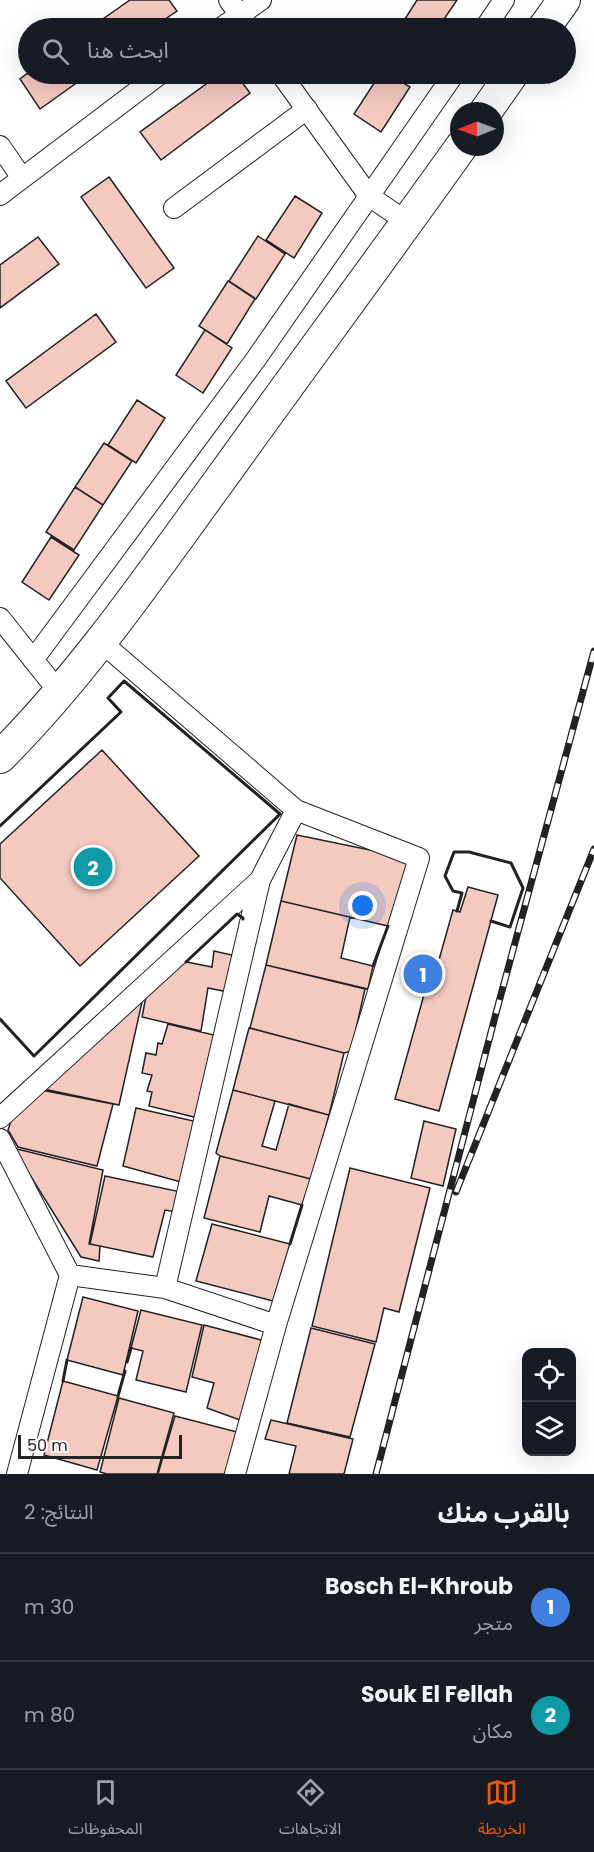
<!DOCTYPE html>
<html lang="ar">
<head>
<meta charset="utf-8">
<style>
  :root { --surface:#171b24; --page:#20242c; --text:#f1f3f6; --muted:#9ea1a6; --line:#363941; --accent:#ea580c }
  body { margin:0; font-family:Poppins,"Noto Sans Arabic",sans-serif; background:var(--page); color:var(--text); direction:rtl }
  .controls { position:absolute; right:18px; bottom:18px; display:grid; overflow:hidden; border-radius:12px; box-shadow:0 6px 24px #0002 }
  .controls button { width:54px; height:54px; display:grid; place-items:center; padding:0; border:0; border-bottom:2px solid var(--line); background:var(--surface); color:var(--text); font:30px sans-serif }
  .compass { position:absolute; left:450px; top:102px; width:54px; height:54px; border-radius:50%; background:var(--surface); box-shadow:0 6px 24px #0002; rotate:269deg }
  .scale { position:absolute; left:18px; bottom:15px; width:164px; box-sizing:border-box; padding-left:6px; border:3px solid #222; border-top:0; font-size:16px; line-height:21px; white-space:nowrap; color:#222; -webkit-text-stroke:4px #fff; paint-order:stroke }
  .you { position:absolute; left:363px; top:906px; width:21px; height:21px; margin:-15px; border:4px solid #fff; border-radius:50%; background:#1a73e8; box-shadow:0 0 0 9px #1a73e833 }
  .badge { display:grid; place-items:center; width:39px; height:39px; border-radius:50%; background:var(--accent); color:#fff; font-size:20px; font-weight:700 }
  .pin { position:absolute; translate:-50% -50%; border:3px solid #fff; box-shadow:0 2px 6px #0006 }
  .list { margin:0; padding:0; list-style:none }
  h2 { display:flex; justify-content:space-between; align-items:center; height:78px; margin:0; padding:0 24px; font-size:26px }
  h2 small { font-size:20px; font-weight:400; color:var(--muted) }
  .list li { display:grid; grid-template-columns:39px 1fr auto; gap:18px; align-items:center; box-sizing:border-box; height:108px; padding:0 24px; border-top:2px solid var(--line) }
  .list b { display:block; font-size:22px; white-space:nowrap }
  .list p { margin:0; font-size:20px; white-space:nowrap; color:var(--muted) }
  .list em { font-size:20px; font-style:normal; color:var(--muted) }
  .icon { flex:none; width:33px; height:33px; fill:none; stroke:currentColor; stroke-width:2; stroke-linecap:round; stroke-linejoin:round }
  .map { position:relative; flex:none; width:594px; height:1474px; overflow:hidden; direction:ltr }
  .search { position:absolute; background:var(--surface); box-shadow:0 6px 24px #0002; left:18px; right:18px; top:18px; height:66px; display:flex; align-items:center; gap:15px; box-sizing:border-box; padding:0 21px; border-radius:33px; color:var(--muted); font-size:22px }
  .sheet { height:294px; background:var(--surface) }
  nav { display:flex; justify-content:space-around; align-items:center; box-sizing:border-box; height:84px; border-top:2px solid var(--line); background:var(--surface); font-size:16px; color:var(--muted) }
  nav a { display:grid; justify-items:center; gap:3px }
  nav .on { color:var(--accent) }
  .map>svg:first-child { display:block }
  .building { fill:#f3c9c0; stroke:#222; stroke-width:1.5 }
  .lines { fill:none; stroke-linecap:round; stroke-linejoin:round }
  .street-casing { stroke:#222; stroke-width:22 }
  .primary-casing { stroke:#222; stroke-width:34 }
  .street { stroke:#fff; stroke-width:20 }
  .primary { stroke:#fff; stroke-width:32 }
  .rail-casing { stroke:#222; stroke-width:7 }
  .rail { stroke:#fff; stroke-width:4.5; stroke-dasharray:14; stroke-linecap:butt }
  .wall { stroke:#222; stroke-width:3 }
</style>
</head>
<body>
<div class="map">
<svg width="594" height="1474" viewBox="0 0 594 1474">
  <rect width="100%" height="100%" fill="#fff"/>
  <path class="building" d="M130 0H169L177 11 152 28H90Z
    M417 0H457L438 28H420L405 19Z
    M406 20 419 28H400Z
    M28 73V74H89L40 109 20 79Z
    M220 74H236L250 93 161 160 140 132Z
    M380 74H389L410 87 381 132 354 114Z
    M390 74H410L404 83Z
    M109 177 174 268 146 288 81 197Z
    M295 196 322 213 294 258 266 240Z
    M258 236 285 254 256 299 229 281Z
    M38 237 59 264 0 308V265Z
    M228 281 255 299 227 344 199 326Z
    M96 314 116 342 26 408 6 381Z
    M205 330 232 348 203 393 176 375Z
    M137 400 165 418 136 463 108 445Z
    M104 443 132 461 103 505 75 487Z
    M75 487 103 505 74 550 46 532Z
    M51 537 79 555 49 600 22 582Z
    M102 750 199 856 80 966 0 878V844Z
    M297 835 409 858 388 926 281 901Z
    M468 887 498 895 439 1111 395 1099 430 973 435 974 453 910 460 912Z
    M281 901 350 917 341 958 373 966 368 989 266 965Z
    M214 951 236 956 228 992 208 988 201 1031 142 1017 147 991 182 961 212 967Z
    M266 965 365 989 351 1051 344 1053 250 1028Z
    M144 993 119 1105 39 1088Z
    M168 1024 218 1036 198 1118 149 1106 152 1092 147 1091 152 1075 142 1073 146 1053 156 1055 158 1043 162 1044Z
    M249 1028 344 1053 329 1115 233 1090Z
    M36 1089 113 1104 97 1166 18 1147 8 1130 13 1116Z
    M233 1090 275 1101 262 1146 276 1150 289 1104 329 1115 311 1179 220 1156 216 1153Z
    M136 1108 198 1122 181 1182 123 1166Z
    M424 1121 456 1129 443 1186 411 1178Z
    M13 1148 103 1170 89 1244 100 1246 99 1261 81 1257Z
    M220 1156 311 1179 302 1205 269 1196 260 1232 204 1218Z
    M350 1168 430 1188 399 1312 384 1308 376 1342 312 1326Z
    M105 1176 181 1192 177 1212 165 1210 153 1257 90 1244Z
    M212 1224 290 1244 273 1301 196 1281Z
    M83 1297 138 1311 123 1375 67 1360Z
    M141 1310 202 1325 186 1392 136 1380 143 1351 131 1348Z
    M204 1325 265 1341 240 1420 207 1408 214 1383 192 1377Z
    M311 1328 375 1344 350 1437 287 1423Z
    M63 1381 118 1396 97 1470 44 1455Z
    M119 1398 174 1413 157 1474H107L100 1472Z
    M175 1416 237 1432 228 1474H158Z
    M271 1420 353 1439 344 1474H289L296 1446 265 1439Z"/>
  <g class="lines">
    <g class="street-casing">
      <path id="street" d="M229 0 249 28
        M221 28 261 0
        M485 28 504 0
        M281 74 369 196 407 222
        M0 146 22 178
        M0 195 160 74
        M174 208 307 109
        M0 618 59 692
        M33 660 256 359 454 74
        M0 1118 260 880
        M0 1139 70 1275 17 1474
        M70 1275 165 1288 276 1325 419 858 296 810 100 641
        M165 1288 260 880 296 810
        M235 1474 276 1325"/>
    </g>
    <g class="primary-casing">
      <path id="primary" d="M544 28 564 0
        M486 111 512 74
        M0 757C84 673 152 573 222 477 301 367 382 258 461 147"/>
    </g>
    <use href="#street" class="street"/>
    <use href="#primary" class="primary"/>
    <g class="rail-casing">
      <path id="rail" d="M456 1192 594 849
        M376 1474 496 1013 594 651"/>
    </g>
    <use href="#rail" class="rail"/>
    <path class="wall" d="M0 826 121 712 108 698 124 681 280 814 34 1056 0 1019
      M457 911 462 893 453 891 445 876 454 852H469L511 863 523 888 510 927 491 921
      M186 962 237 914 243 918V919
      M373 966 388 926
      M290 1244 302 1205
      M127 1362 131 1348
      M63 1381 67 1360
      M118 1396 125 1371"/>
  </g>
</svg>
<div class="controls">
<button><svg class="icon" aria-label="locate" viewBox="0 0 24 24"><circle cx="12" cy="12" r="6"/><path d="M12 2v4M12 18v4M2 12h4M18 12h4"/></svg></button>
<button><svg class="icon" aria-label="layers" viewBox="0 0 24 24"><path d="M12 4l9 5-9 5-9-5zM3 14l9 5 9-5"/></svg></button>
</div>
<svg class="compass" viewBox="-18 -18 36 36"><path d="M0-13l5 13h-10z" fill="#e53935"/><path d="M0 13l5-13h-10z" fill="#9ea1a6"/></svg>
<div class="scale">50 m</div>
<div class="you"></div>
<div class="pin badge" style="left:423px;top:974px;background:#3f7fe0">1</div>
<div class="pin badge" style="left:93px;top:867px;background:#0f9aa8">2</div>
<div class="search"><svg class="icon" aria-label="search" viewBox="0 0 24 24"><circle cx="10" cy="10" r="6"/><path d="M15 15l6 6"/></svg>ابحث هنا</div>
</div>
<section class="sheet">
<h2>بالقرب منك<small>النتائج: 2</small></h2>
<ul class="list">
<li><span class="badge" style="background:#3f7fe0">1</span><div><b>Bosch El-Khroub</b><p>متجر</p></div><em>30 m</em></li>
<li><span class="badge" style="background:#0f9aa8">2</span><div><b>Souk El Fellah</b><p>مكان</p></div><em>80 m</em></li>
</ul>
</section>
<nav>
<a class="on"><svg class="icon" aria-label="map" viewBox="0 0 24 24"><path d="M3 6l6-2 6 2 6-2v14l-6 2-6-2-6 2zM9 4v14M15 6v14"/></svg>الخريطة</a>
<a><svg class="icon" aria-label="directions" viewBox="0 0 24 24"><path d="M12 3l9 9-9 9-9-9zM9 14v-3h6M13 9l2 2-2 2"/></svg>الاتجاهات</a>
<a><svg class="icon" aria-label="saved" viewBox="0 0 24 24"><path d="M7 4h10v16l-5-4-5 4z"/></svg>المحفوظات</a>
</nav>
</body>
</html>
